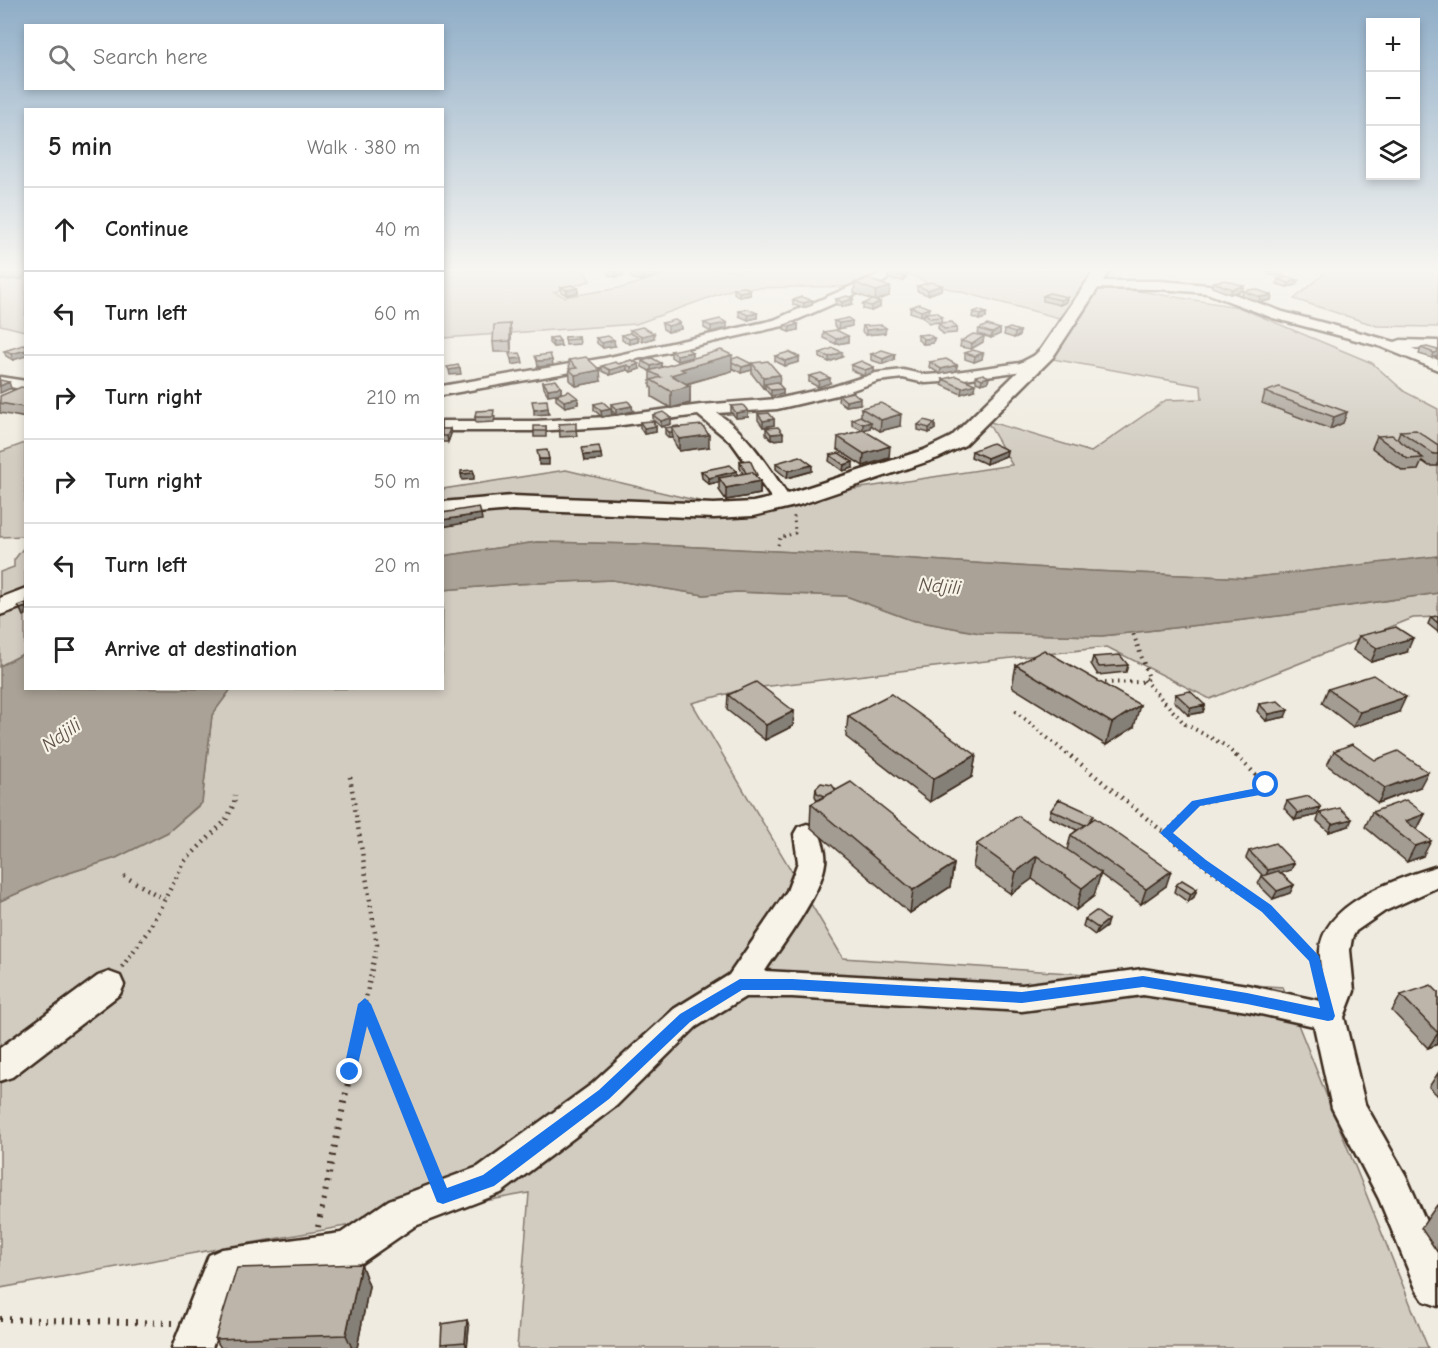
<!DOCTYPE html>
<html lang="en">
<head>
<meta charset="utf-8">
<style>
  :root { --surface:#fff; --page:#f6f6f6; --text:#222; --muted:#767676; --line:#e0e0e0 }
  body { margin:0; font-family:"Comic Neue",sans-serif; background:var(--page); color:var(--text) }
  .controls { position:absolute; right:18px; top:18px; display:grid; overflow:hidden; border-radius:0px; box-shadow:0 3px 9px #0003 }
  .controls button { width:54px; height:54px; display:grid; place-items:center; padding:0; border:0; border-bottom:2px solid var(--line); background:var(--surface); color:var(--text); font:30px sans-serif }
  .stop { position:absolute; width:18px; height:18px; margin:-14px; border:4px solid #1a73e8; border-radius:50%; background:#fff }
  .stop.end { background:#1a73e8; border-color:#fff; box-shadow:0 2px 6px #0008 }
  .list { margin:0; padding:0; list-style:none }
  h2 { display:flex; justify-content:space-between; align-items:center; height:78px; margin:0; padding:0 24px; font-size:26px }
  h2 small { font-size:20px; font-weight:400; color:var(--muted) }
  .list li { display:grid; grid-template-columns:39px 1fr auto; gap:18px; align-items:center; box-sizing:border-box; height:84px; padding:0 24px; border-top:2px solid var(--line) }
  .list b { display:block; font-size:22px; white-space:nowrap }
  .list em { font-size:20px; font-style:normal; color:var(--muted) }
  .icon { flex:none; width:33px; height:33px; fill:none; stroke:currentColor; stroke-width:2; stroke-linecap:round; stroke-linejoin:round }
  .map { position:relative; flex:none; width:1438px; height:1348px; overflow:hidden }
  .search { position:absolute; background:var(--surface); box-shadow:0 3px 9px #0003; left:24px; top:24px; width:420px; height:66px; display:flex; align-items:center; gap:15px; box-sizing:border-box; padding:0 21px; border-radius:0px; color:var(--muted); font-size:22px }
  .panel { position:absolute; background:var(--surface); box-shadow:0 3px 9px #0003; left:24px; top:108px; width:420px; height:582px; border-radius:0px }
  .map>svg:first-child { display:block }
  .green { fill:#d1cbc0; stroke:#867a6f; stroke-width:1.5 }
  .water { fill:#aaa296; stroke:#7e7266; stroke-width:1.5 }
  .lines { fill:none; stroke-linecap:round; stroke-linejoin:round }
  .minor-casing { stroke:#3b2a1e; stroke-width:5 }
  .tertiary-casing { stroke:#3b2a1e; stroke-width:5 }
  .path-far3 { stroke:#3b2a1e; stroke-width:3; stroke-dasharray:1.5 4; stroke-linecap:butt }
  .path-far2 { stroke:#3b2a1e; stroke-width:4; stroke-dasharray:1.5 4.5; stroke-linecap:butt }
  .path-far1 { stroke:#3b2a1e; stroke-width:4.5; stroke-dasharray:1.5 5; stroke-linecap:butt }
  .path { stroke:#3b2a1e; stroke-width:6; stroke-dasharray:2 7; stroke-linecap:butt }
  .minor { fill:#f7f3e8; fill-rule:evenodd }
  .tertiary { fill:#f7f3e8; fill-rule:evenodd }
  .wall { fill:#a39c92; stroke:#3b2a1e; stroke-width:1.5 }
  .shaded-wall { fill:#847f77; stroke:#3b2a1e; stroke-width:1.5 }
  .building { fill:#bdb5aa; stroke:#3b2a1e; stroke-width:1.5 }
  .route { fill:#1a73e8 }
  .labels { text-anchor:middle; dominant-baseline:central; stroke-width:4.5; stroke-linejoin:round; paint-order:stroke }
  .water-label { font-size:20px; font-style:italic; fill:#625448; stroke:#f7f3e8 }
</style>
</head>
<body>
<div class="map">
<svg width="1438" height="1348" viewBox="0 0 1438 1348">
  <rect width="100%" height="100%" fill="#efebe0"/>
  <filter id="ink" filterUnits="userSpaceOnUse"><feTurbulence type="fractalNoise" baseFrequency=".0167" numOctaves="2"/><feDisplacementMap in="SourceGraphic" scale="12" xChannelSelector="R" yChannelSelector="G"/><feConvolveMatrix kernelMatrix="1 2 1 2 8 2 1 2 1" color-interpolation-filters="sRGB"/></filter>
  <g filter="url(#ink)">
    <path class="green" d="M0 270H25V331L0 325Z
      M443 270H584L590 281 554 292 565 297 625 287 671 273 663 270H885L881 286 736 288 636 324 443 338Z
      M900 270H1096L1059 318 928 283Z
      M1322 270H1438V327L1377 326 1294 299 1325 273Z
      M1113 287 1238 307 1372 363 1405 392 1438 409V556L1247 578 1092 571 855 555 638 544 537 542 443 556V489L566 470 716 505 789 499 1012 465 987 421 1091 452 1166 400 1202 399 1201 386 1047 358 1092 289Z
      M25 443V536L0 537V452Z
      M25 546V653L0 666V572L14 567V560Z
      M612 580 704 595 736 592 846 596 911 620 980 633 1102 636 1287 615 1438 593V617L1413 618 1210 699 1107 647 745 689 692 703 843 958 1283 987 1428 1348H517L529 1193 0 1288V901L50 879 116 858 168 832 202 803 212 715 231 689 442 688 443 590 514 584Z"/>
    <path class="water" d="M537 542 638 544 855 555 1092 571 1247 578 1438 556V593L1287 615 1102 636 980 633 911 620 846 596 736 592 704 595 612 580 514 584 443 590V556Z
      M25 653 26 688 231 689 212 715 202 802 168 832 116 858 50 879 0 901V666Z"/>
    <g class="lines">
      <g class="minor-casing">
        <path id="minor" d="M884 270H897L885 281 783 326 605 366 442 395V386L605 358 774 320 877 275Z
          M1090 281H1160L1209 285 1283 312 1395 342 1401 340 1438 341V349L1412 348 1438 360V370L1379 346 1273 318 1207 293 1160 289 1086 288 1084 285Z
          M1047 349 1052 350 1054 353 1052 356 1023 371 942 382 925 383 903 378 878 381 841 394 777 409 717 413C750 435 771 471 793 503L790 507H778L732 443 698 415 607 427 534 431H442V421H534L607 417 701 405 777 399 832 387 876 373 903 370 925 375 942 374 1020 363Z
          M0 377 26 381V390L0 385Z
          M807 824 816 827C821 836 827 853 825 863 821 896 783 943 765 971L1022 985 1143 969 1247 985 1320 1001C1327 984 1319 968 1320 951 1323 902 1399 878 1438 866V887L1385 911 1356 931 1352 938 1350 950 1354 991 1344 1017 1365 1104 1406 1176 1438 1249V1306L1424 1301 1417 1291 1379 1199 1332 1108 1314 1026 1247 1011 1143 995 1022 1011 792 997H745L696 1027 616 1106 501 1193 415 1226 360 1264 347 1270 235 1285 212 1348H172L209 1255 222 1249 341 1233 389 1200 478 1167 592 1084 674 1009 729 975 787 891 798 862 794 834 798 827Z
          M109 972 120 976 124 985 120 994 12 1077 0 1081V1048L98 976Z"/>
      </g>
      <g class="tertiary-casing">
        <path id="tertiary" d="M1095 270H1110L1053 357 965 445 938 458 799 505 753 516 714 518 512 510 442 516V502L512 496 714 504 753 502 784 495 924 450 951 437 1041 349Z
          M26 588V606L0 615V598Z"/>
      </g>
      <path class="path-far3" d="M26 481V497
        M778 545 780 538 795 533 794 516"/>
      <path class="path-far2" d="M1144 680 1185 724 1226 746 1238 758
        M1099 683 1141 682 1149 678 1133 633
        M1015 711 1072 758"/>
      <path class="path-far1" d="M1071 756 1201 863 1266 908 1311 955
        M350 777 377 945 362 1017
        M1166 833 1196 803 1261 791 1266 785 1237 756
        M124 876 164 899
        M122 967 148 931 185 861 226 820 234 804 235 795
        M365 1004 370 1017"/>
      <path class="path" d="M370 1016 433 1172
        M318 1227 362 1016
        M0 1319 173 1323"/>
      <use href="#minor" class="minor"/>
      <use href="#tertiary" class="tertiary"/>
    </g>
    <path class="wall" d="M608 270H623V275L616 277 608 275Z
      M643 270H665V273L641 281 631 278V273Z
      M1264 270H1283L1285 271 1283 276 1270 275Z
      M907 273 906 278 903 281 888 279V274Z
      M868 279 889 296 875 301 854 293 855 283Z
      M1278 279 1296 285 1287 287 1277 284Z
      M1213 282 1242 291 1230 294 1212 287Z
      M942 285 941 290 928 295 917 291V286Z
      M561 287 578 288V293L567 295 561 292Z
      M734 288 750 290V295L739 297 734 293Z
      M1243 291 1272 295 1271 300 1259 302 1242 296Z
      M1043 296 1067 297 1066 302 1060 305 1043 301Z
      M836 299 852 304 841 307 836 304Z
      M793 300H812V305L803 308 793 305Z
      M880 302V307L871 311 863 309V304Z
      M911 307 942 317 941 322 929 323 924 318V315L921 316 910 312Z
      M739 311 757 313V318L748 320 739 316Z
      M973 312 986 313V318L979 320 972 317Z
      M834 321 852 326 838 329 834 326Z
      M662 323H680L681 329 668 332 663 329Z
      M704 323 727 328 711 332 704 328Z
      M939 323 957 328 956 333 943 334 938 328Z
      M510 324 511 334V352H494L493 342Z
      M798 324V330L789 332 784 330 785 325Z
      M863 326 885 333 866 335 862 332Z
      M979 329H1000V334L991 338 978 334Z
      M630 330 654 338 642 342 638 339V342L629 344 622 340V335L630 333Z
      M1005 330 1020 331 1019 336 1014 338 1004 335Z
      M824 332 848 336V342L836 344 823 338Z
      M918 335 934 338 933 343 923 344 918 340Z
      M579 336 580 344 566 345 565 337Z
      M984 336 983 342 971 349 960 347 961 341Z
      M549 338 561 346 553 347 549 343Z
      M596 338 615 346 603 348 597 343Z
      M26 346 13 360 6 356 4 351Z
      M1421 348 1438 350 1432 358 1419 354Z
      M671 351 692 357 677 361 671 357Z
      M820 353 842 357 829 362 820 358Z
      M965 353H983L982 359 974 362 965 359Z
      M871 354 894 360 883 364 871 360Z
      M775 356 799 357V362L785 366 775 361Z
      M732 359 752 364V363L779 385 783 389V394L771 396 765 389V388H763L752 374V370L741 373 732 368V371L687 384 690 386V403L671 408 652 397V388L650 387V371L642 367V361L661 363V367Z
      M569 360 601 381 576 386 570 380Z
      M631 360 640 369 631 372 627 370 610 375 602 371V366L619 364Z
      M930 362 957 365 956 371 940 374 929 367Z
      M851 365 874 367V372L864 376 851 370Z
      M809 376 830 383 818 387 809 382Z
      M976 376 989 377 988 382 981 384 976 382Z
      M943 379 974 390 961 394 942 385Z
      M543 382 561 387V393L548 395 544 388Z
      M26 388V418L0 413V403Z
      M1265 392 1347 412 1343 423 1330 429 1262 403Z
      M556 395 578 398V404L565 407 556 400Z
      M839 395 860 404 846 406 838 401Z
      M594 404 611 409V404L633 411 616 415 611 410 612 415 602 417 594 410Z
      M731 406 748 417 736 418 731 412Z
      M861 408 900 426 880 431 870 425V428L863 430 889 458 863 466 837 449 838 437 863 430 852 425V419L861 417Z
      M758 414 774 419V425L763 427 758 420Z
      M653 415 671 424 661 427 653 420Z
      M495 416 494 422 476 423 475 417Z
      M640 422 656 426V432L644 434 640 428Z
      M935 423V429L929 433 918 430V425Z
      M559 424 576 430 577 436 560 437Z
      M546 426V437H534V431Z
      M680 427 709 447 679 451 673 440V438H669L665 434V428Z
      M766 428 783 439 771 440 766 434Z
      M442 429H450L451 434 448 442H442Z
      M1400 431 1438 445V466H1429L1422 461 1418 470 1403 471 1372 448 1377 436 1397 439Z
      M1007 450 1006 456 986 464 971 457 972 451Z
      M830 455 853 468 843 471 829 461Z
      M740 461 760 481V494L726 500 719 490V482L709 484 702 478 701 471H737V475L743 474 740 468Z
      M776 463 812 471 787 478 776 469Z
      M1438 616V632L1428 624 1431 617Z
      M1359 636 1407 652 1371 662 1353 650Z
      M1093 657 1128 665 1126 672 1098 675 1091 664Z
      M1016 665 1134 727 1106 745 1012 687Z
      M1328 689 1399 712 1353 727 1322 703Z
      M1176 694 1205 705 1203 712 1188 715 1174 701Z
      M728 695 794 711 793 726 765 740 727 710Z
      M1259 704 1285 717 1266 721 1257 711Z
      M848 716 976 755 972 777 930 802 846 737Z
      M1334 751 1375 760 1420 787 1378 803 1327 765Z
      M816 788 835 791 954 864 950 887 910 913 810 827 811 804 818 801 817 800 815 796Z
      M1287 801 1321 807 1317 815 1295 820 1284 808Z
      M1051 810 1092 820 1166 886 1141 904 1100 874 1094 896 1076 910 1032 879 1011 894 973 867 977 844 1067 850 1071 835 1077 830 1049 817Z
      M1372 812 1425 814 1417 830 1423 856 1407 862 1365 827Z
      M1320 813 1349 826 1329 832 1317 821Z
      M1249 851 1294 863 1291 870 1281 873 1294 885 1290 893 1273 899 1258 884 1262 876H1263L1246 858Z
      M1176 885 1197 889 1194 897 1188 902 1174 892Z
      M1085 919 1106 927 1095 935 1083 926Z
      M1438 992V1044L1428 1048 1392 1011 1401 995Z
      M1438 1073V1096L1429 1087Z
      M1437 1205H1438V1253L1421 1228Z
      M361 1264 369 1286 357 1348H221L215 1339Z
      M467 1320 469 1327 467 1348H442L441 1344Z"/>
    <path class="shaded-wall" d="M13 270H26V274L22 279 0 280V271Z
      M623 270V275L616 277V272Z
      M662 270H665V273L641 281V276Z
      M907 273 906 278 903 281 904 276Z
      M1298 280 1296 285 1287 287 1289 283Z
      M942 285 941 290 928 295V290Z
      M1244 286 1242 291 1230 294 1232 289Z
      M890 287 889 296 875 301 876 291Z
      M578 288V293L567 295V290Z
      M750 290V295L739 297V292Z
      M1272 295 1271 300 1259 302 1260 297Z
      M1067 297 1066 302 1060 305 1061 300Z
      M853 299 852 304 841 307 842 302Z
      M812 300V305L803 308 804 303Z
      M880 302V307L871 311V306Z
      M930 308 929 313H925L924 315 921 316V311Z
      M757 313V318L748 320V315Z
      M986 313V318L979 320 980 315Z
      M852 321V326L838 329 839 323Z
      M680 323 681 329 668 332V326Z
      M727 323V328L711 332V326Z
      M510 324 511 334V352L510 341Z
      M798 324V330L789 332 790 327Z
      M886 328 885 333 866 335V330Z
      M1000 329V334L991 338 992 333Z
      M1020 331 1019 336 1014 338 1015 333Z
      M654 333V338L642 342V336Z
      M848 336V342L836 344V339Z
      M984 336 983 342 971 349 972 344Z
      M638 337V342L629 344V339Z
      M934 338 933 343 923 344 924 339Z
      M614 340 615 346 603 348 602 343Z
      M560 341 561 346 553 347 552 342Z
      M26 350V356L13 360 11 354Z
      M692 352V357L677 361V355Z
      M842 352V357L829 362V357Z
      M1438 352V356L1432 358 1434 353Z
      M983 353 982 359 974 362 975 356Z
      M895 354 894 360 883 364V359Z
      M732 355V371L685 384 690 386V403L671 408V375L681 369Z
      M799 357V362L785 366V361Z
      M522 358 523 363 512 365 511 359Z
      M552 360 553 365 538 367 537 361Z
      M661 363 662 369 651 372V366Z
      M639 364 640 369 631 372V367Z
      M627 365V370L610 375V370Z
      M752 365V370L741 373 742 367Z
      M957 365 956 371 940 374 941 369Z
      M874 367V372L864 376 865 370Z
      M460 368 461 374 450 375 449 370Z
      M600 370 601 381 576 386 575 375Z
      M780 375 779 386 765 384V388H763V377Z
      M989 377 988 382 981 384 982 379Z
      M830 378V383L818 387 819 381Z
      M9 382 11 388 0 393V386Z
      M975 384 974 390 961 394 962 388Z
      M561 387V393L548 395V389Z
      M783 389V394L771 396V390Z
      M578 398V404L565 407 564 401Z
      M860 398V404L846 406V401Z
      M632 406 633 411 616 415V409Z
      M548 408 549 414 534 415V410Z
      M611 409 612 415 602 417 601 411Z
      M748 411V417L736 418V413Z
      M1347 412 1343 423 1330 429 1334 417Z
      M901 414 900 426 880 431 881 420Z
      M671 418V424L661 427V421Z
      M774 419V425L763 427V421Z
      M871 422 870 428 863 430V424Z
      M935 423V429L929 433V428Z
      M656 426V432L644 434V428Z
      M450 429 451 434 448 442 447 436Z
      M669 432H672L673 438H669Z
      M783 433V439L771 440V434Z
      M709 435V447L679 451V439Z
      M890 446 889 458 863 466 864 454Z
      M1007 450 1006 456 986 464 987 458Z
      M601 454 602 460 585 461 584 455Z
      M539 459H549V465H539Z
      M853 462V468L843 471 844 465Z
      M812 465V471L787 478 788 471Z
      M737 471V478H719V482L709 484V478Z
      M474 473V479L462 480 461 474Z
      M760 481V494L726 500V488Z
      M481 514 482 520 442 527V520Z
      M26 607V615L23 616 20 609Z
      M1413 638 1407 652 1371 662 1377 648Z
      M1406 697 1399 712 1353 727 1360 712Z
      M1140 705 1134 727 1106 745 1112 723Z
      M1205 705 1203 712 1188 715 1191 708Z
      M1288 710 1285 717 1266 721 1269 714Z
      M794 711 793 726 765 740 766 725Z
      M976 755 972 777 930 802 933 779Z
      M1428 772 1420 787 1378 803 1385 788Z
      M1321 807 1317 815 1295 820 1298 813Z
      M1425 814 1417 829 1401 835 1406 821Z
      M1352 819 1349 826 1329 832 1332 824Z
      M1431 841 1423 856 1407 862 1415 846Z
      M1037 856 1032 879 1011 894 1016 872Z
      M1294 863 1291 870 1265 878 1268 870Z
      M954 864 950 887 910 913 913 890Z
      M1171 871 1166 886 1141 904 1146 889Z
      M1101 873 1094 896 1076 910 1082 888Z
      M1294 885 1290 893 1273 899 1277 891Z
      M1197 889 1194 897 1188 902 1191 894Z
      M1108 920 1106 927 1095 935 1098 928Z
      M1438 1033V1044L1428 1048Z
      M361 1264 369 1286 357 1348H352L346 1335Z
      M467 1320 469 1327 467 1348 465 1342Z"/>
    <path class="building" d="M608 270H623L616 272Z
      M643 270H662L641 276 631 273Z
      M1270 270H1283L1285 271H1271Z
      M891 271 907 273 904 276 888 274Z
      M1287 277 1298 280 1289 283 1278 279Z
      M868 279 890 287 876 291 855 283Z
      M1225 280 1244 286 1232 289 1213 282Z
      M931 282 942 285 928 290 917 286Z
      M571 285 578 288 567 290 561 287Z
      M745 287 750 290 739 292 734 288Z
      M1255 289 1272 295 1260 297 1243 291Z
      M1049 293 1067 297 1061 300 1043 296Z
      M847 296 853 299 842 302 836 299Z
      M801 297 812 300 804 303 793 300Z
      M872 300 880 302 871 306 863 304Z
      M919 304 930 308 921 311 911 307Z
      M748 309 757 313 748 315 739 311Z
      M979 310 986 313 980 315 973 312Z
      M937 312 942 317 930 318 925 313Z
      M848 318 852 321 839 323 834 321Z
      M720 319 727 323 711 326 704 323Z
      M675 320 680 323 668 326 662 323Z
      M793 322 798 324 790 327 785 325Z
      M952 322 957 328 944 329 939 323Z
      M510 324V341L493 342 494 325Z
      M882 325 886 328 866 330 863 326Z
      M987 325 1000 329 992 333 979 329Z
      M642 327 654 333 642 336 630 330Z
      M1010 328 1020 331 1015 333 1005 330Z
      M836 330 848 336 836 339 824 332Z
      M630 333 638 337 629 339 622 335Z
      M928 334 934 338 924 339 918 335Z
      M973 334 984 336 972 344 961 341Z
      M579 336V339L565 340V337Z
      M608 336 614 340 602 343 596 338Z
      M557 337 560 341 552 342 549 338Z
      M23 345 26 346V350L11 354 4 351Z
      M1427 347 1438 350V352L1434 353 1421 348Z
      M686 348 692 352 677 355 671 351Z
      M833 348 842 352 829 357 820 353Z
      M721 350 732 355 681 369 685 371 671 375 690 386 670 391 651 380 661 377 649 371Z
      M882 350 895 354 883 359 871 354Z
      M973 350 983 353 975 356 965 353Z
      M789 352 799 357 785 361 775 356Z
      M520 353 522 358 511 359 509 354Z
      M550 354 552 360 537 361 535 356Z
      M586 357 600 370 575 375 569 369 577 368 569 360Z
      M738 357 752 364 742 367 732 362V359Z
      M652 358 661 363 651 366 642 361Z
      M946 359 957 365 941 369 930 362Z
      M631 360 639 364 631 367 627 365 610 370 602 366 615 362 619 364Z
      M768 361 780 375 763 377 752 363Z
      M861 361 874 367 865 370 851 365Z
      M458 365 460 368 449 370 447 367Z
      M821 373 830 378 819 381 809 376Z
      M983 374 989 377 982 379 976 376Z
      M956 376 975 384 962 388 943 379Z
      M0 380 9 382 0 386Z
      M556 380 561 387 548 389 543 382Z
      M777 382 783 389 771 390 765 384Z
      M21 387 26 388V406L23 407 0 403V396Z
      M1279 387 1347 412 1334 417 1265 392Z
      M569 391 578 398 564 401 556 395Z
      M853 392 860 398 846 401 839 395Z
      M547 400 548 408 534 410 532 401Z
      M628 401 632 406 616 409 611 404Z
      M603 402 611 409 601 411 594 404Z
      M881 403 901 414 881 420 861 408Z
      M743 405 748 411 736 413 731 406Z
      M494 410 493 417H475L476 411Z
      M663 412 671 418 661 421 653 415Z
      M769 413 774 419 763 421 758 414Z
      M860 416 871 422 863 424 852 419Z
      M924 420 935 423 929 428 918 425Z
      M652 421 656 426 644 428 640 422Z
      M576 423V430L560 431 559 424Z
      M702 425 709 435 679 439 672 428Z
      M534 426H546V431H534Z
      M678 426 680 427 672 428V432H669L665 428Z
      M778 427 783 433 771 434 766 428Z
      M442 429H450L447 436H442Z
      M863 430 890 446 864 454 838 437Z
      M1416 430 1438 445V454H1434L1400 431Z
      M1392 435 1423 458 1408 459 1377 436Z
      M992 443 1007 450 987 458 972 451Z
      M599 446 601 454 584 455 582 448Z
      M547 450 549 459H539L537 451Z
      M839 453 853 462 844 465 830 455Z
      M800 456 812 465 788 471 776 463Z
      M750 460 757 475H755L752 472 746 473 740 461Z
      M730 465 737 471 709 478 701 471Z
      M473 470 474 473 461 474V471Z
      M752 472 760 481 726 488 719 478Z
      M479 507 481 514 442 520V513Z
      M26 603V607L20 609 18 606Z
      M1438 616V623L1431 617Z
      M1396 627 1413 638 1377 648 1359 636Z
      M1044 650 1140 705 1112 723 1016 665Z
      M1120 655 1128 665 1099 667 1093 657Z
      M1373 675 1406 697 1360 712 1328 689Z
      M756 682 794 711 766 725 728 695Z
      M1190 691 1205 705 1191 708 1176 694Z
      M891 694 976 755 933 779 848 716Z
      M1278 701 1288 710 1269 714 1259 704Z
      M1352 744 1375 760 1398 751 1428 772 1385 788 1334 751Z
      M851 782 954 864 913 890 811 804Z
      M821 783 832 785 835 789 834 792 825 796 817 793 816 788Z
      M1309 796 1321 807 1298 813 1287 801Z
      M1059 799 1094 815 1088 823 1085 825 1051 810Z
      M1406 800 1425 814 1406 821 1431 841 1415 846 1372 812Z
      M1340 808 1352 819 1332 824 1320 813Z
      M1018 816 1101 873 1082 888 1037 856 1016 872 977 844Z
      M1095 818 1171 871 1146 889 1071 835Z
      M1275 843 1294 863 1268 870 1249 851Z
      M1278 871 1294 885 1277 891 1262 876Z
      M1182 880 1197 889 1191 894 1176 885Z
      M1096 911 1108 920 1098 928 1085 919Z
      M1431 985 1438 992V1033L1401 995Z
      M361 1264 346 1335 215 1339 237 1268Z
      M467 1320 465 1342 441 1344 442 1324Z"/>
  </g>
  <linearGradient id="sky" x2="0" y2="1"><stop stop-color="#8fadc7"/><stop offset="0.59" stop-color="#f8f6f1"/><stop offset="1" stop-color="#f8f6f1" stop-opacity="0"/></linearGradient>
  <rect width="1438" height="458" fill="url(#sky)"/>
  <path class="route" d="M1266 782 1272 785 1265 794 1200 806 1173 833 1206 860 1271 905 1319 956 1335 1016 1333 1020 1328 1021 1247 1004 1143 987 1022 1003 792 990H742L690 1022 609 1099 494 1186 443 1204 437 1202 435 1197 367 1026 355 1077 350 1079 345 1077 343 1072 358 1004 365 998 371 1004 447 1188 483 1175 599 1090 680 1014 740 979H792L1022 992 1143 976 1247 993 1320 1008 1309 961 1262 912 1197 866 1160 833 1192 801 1257 788Z"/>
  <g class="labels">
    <g class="water-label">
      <text transform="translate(940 586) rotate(5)">Ndjili</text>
      <text transform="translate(61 735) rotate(-35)">Ndjili</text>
    </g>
  </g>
</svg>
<div class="controls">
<button>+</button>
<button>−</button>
<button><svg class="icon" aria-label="layers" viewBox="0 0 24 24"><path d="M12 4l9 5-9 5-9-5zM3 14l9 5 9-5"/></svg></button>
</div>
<div class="stop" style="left:1266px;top:785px"></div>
<div class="stop end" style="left:350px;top:1072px"></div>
<div class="search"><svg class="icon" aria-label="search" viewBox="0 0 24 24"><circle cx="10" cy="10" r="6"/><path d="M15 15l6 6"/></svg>Search here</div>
<section class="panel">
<h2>5 min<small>Walk · 380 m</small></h2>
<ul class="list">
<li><svg class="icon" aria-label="ahead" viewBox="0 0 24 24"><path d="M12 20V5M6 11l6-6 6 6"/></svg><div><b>Continue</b></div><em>40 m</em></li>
<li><svg class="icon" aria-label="left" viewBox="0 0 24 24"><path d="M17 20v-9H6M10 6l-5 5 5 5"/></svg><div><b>Turn left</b></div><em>60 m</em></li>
<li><svg class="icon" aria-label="right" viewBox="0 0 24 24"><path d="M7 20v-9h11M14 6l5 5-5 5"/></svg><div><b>Turn right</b></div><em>210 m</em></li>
<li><svg class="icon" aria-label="right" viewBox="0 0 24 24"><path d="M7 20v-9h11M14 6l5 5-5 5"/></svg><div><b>Turn right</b></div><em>50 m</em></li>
<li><svg class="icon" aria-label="left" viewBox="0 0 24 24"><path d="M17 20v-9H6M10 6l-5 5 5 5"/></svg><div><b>Turn left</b></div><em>20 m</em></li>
<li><svg class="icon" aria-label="arrive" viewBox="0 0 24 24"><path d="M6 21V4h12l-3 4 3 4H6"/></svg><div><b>Arrive at destination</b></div></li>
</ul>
</section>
</div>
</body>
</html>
